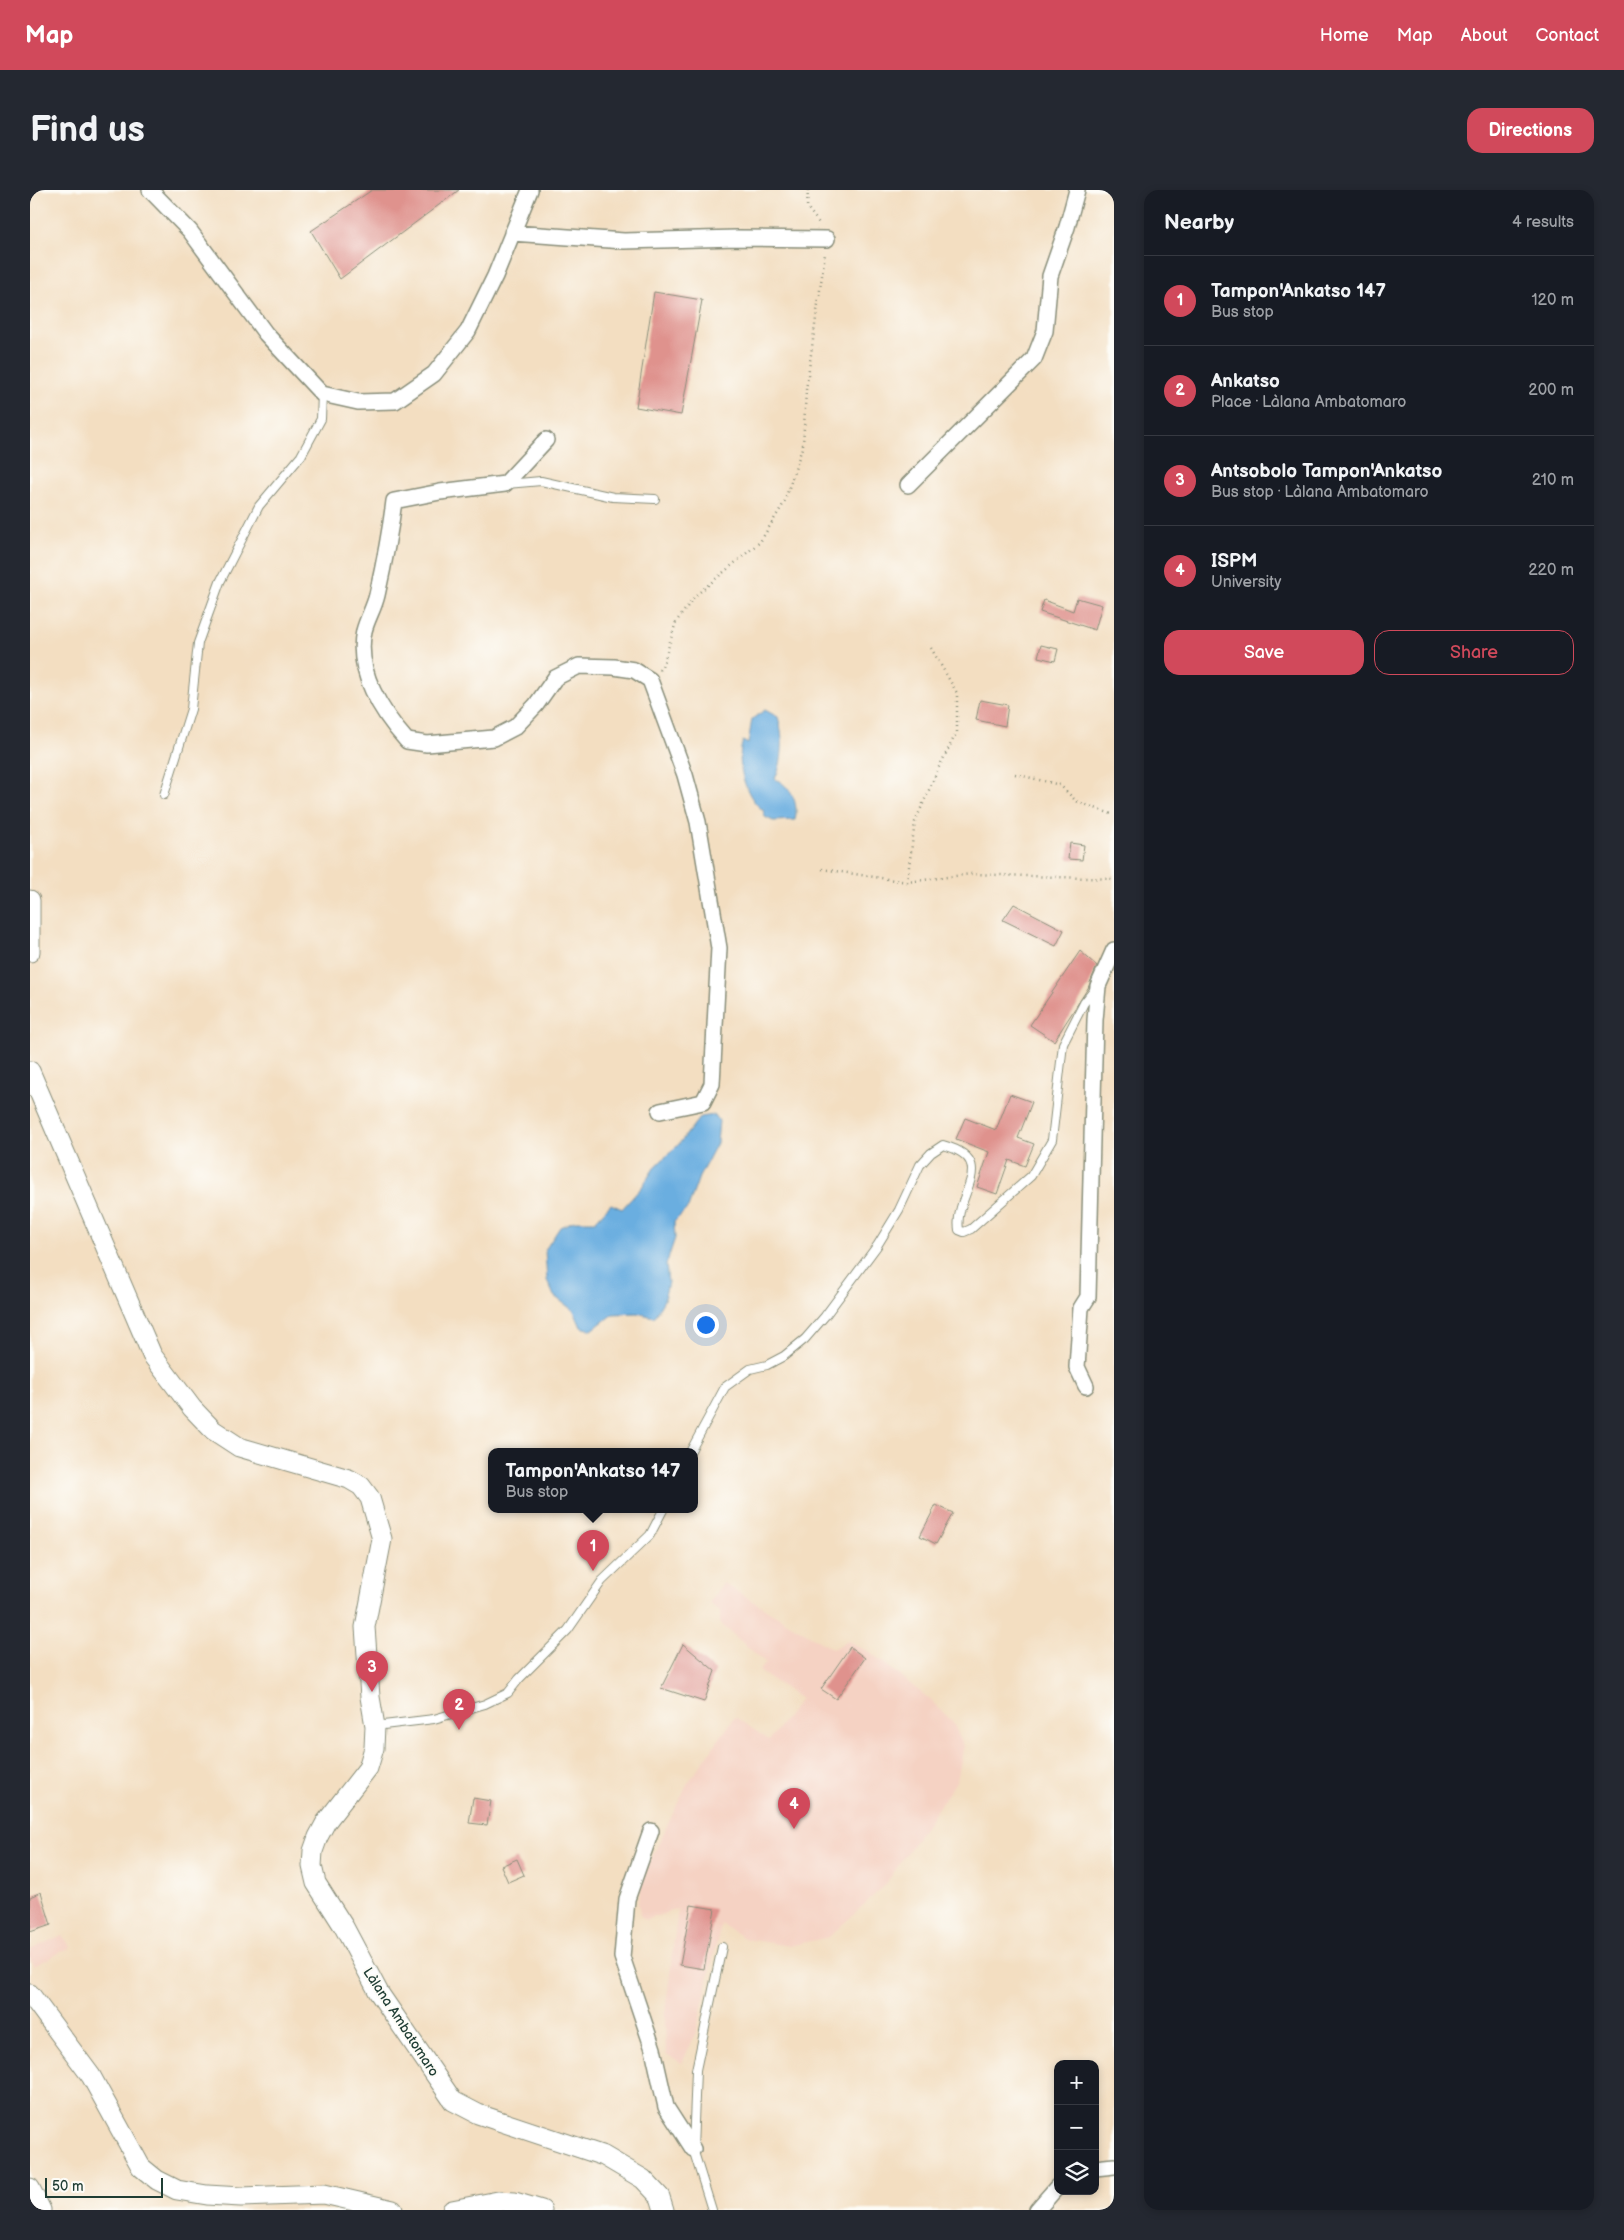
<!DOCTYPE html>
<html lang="en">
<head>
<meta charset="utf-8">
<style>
  :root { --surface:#171b24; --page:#242831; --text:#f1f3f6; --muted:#9ea1a6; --line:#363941; --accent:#d1495b }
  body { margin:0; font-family:"Balsamiq Sans",sans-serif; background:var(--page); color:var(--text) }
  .controls { position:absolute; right:15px; bottom:15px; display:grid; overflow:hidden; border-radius:10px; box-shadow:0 2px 8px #0003 }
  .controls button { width:45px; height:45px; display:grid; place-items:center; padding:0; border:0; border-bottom:1px solid var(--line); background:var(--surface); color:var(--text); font:25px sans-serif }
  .scale { position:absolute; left:15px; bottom:12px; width:118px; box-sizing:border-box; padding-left:5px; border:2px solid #1f3d34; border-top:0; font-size:14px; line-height:18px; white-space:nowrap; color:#1f3d34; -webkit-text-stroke:4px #fdfcf7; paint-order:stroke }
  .you { position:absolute; left:675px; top:1134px; width:18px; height:18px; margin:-12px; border:4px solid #fff; border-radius:50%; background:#1a73e8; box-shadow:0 0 0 8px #1a73e833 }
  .badge { display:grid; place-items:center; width:32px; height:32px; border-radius:50%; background:var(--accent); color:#fff; font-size:16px; font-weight:700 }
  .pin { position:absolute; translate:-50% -41px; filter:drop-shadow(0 1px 2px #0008) }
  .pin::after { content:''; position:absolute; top:26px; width:18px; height:15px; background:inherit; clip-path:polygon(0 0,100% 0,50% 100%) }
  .popup { position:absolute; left:458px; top:1258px; width:210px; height:65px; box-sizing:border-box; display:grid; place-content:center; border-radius:10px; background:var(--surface); filter:drop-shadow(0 1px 4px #0005); font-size:16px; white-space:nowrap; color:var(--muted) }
  .popup b { font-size:19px; color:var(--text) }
  .popup::after { content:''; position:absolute; left:50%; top:100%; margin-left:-10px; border:10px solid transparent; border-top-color:var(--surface) }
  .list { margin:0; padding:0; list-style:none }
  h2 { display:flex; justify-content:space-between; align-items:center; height:65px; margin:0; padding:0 20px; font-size:21px }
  h2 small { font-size:16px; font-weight:400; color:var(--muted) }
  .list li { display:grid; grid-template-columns:32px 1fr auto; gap:15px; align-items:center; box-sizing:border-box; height:90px; padding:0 20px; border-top:1px solid var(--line) }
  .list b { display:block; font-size:19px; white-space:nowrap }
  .list p { margin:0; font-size:16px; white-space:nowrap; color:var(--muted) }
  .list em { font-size:16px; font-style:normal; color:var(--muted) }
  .actions { display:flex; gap:10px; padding:15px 20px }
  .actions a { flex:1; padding:11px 0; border:1px solid var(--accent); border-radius:15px; text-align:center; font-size:18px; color:var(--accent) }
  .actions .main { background:var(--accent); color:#fff }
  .icon { flex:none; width:28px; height:28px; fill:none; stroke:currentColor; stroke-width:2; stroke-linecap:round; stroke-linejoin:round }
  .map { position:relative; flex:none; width:1084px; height:2020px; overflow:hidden; border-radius:15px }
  header { display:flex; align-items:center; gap:30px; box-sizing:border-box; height:70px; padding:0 25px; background:var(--accent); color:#fff }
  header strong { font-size:24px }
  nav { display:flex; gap:28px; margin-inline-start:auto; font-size:18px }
  .intro { display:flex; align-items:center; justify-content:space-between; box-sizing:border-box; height:120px; padding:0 30px }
  h1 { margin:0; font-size:35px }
  .button { padding:12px 22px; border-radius:15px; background:var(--accent); color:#fff; font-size:18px; font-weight:700 }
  main { display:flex; gap:30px; padding:0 30px }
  aside { flex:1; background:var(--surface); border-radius:15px; box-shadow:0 2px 8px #0003 }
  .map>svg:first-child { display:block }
  .built { fill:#f5d2c3 }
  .water { fill:#6aaee0; stroke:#44768a }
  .building { fill:#df928d }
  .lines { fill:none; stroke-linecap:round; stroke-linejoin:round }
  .service-casing { stroke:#898e7a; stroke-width:10 }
  .minor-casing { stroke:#898e7a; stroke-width:18 }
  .tertiary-casing { stroke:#898e7a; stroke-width:21 }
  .path { stroke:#898e7a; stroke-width:2.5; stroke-dasharray:1 4; stroke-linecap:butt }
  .service { stroke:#fff; stroke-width:8 }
  .minor { stroke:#fff; stroke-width:15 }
  .tertiary { stroke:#fff; stroke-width:19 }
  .labels { text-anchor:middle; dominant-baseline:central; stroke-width:4; stroke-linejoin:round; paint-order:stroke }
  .street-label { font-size:14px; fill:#1f3d34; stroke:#fdfcf7 }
</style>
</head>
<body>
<header>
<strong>Map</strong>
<nav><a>Home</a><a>Map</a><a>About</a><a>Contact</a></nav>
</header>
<div class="intro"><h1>Find us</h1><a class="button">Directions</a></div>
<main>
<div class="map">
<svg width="1084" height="2020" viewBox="0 0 1084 2020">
  <rect width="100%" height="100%" fill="#fdfcf7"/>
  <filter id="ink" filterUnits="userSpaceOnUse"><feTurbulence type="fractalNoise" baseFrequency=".02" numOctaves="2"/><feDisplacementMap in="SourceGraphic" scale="10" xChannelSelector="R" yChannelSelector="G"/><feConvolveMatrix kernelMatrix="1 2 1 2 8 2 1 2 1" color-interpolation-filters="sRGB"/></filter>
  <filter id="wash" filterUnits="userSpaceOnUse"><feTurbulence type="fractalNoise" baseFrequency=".0096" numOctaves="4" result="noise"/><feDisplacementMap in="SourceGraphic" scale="20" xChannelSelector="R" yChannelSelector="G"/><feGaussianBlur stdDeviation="1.12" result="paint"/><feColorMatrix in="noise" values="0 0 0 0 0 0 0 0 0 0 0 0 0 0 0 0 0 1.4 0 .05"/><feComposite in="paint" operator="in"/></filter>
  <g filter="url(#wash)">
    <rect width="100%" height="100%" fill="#f3dec1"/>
    <path class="built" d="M693 1393 802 1459 818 1451 841 1463 898 1508 922 1531 934 1556 927 1590 855 1695 799 1747 759 1756 716 1749 691 1734 666 1843 652 1873 636 1864 635 1823 648 1719 615 1730 610 1725 608 1712 614 1684 657 1594 705 1527 739 1550 771 1509 729 1481 736 1473 690 1433V1421L679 1413Z
      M32 1745 41 1757 4 1776 0 1769V1760Z"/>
    <path class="water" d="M735 520 748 527C754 547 754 570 745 589 761 596 769 613 765 630L743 631 735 627 733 620C715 608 705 571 713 551L718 554 722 529Z
      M685 925 689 931 687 953 669 987 658 1018 644 1032 645 1048 636 1075 638 1092 634 1110 624 1127 607 1123 583 1124 562 1140 551 1137 544 1121 524 1106 517 1090 515 1060 530 1037 544 1031H565L581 1014 592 1019 612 997 624 978 649 954 670 927Z"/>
    <g id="blocks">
      <path class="building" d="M342 0H429L310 89 281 41Z
        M624 102 672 110 651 225 606 217Z
        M1047 408 1072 415 1065 440 1010 422 1014 410 1043 421Z
        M1011 455 1028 459 1025 471 1008 467Z
        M950 510 978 515 975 536 946 530Z
        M1040 653 1054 655 1052 670 1038 669Z
        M984 714 1034 740 1026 756 973 730Z
        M1050 761 1067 776 1058 798 1024 851 1000 835Z
        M980 904 1002 912 988 948 1004 954 995 976 979 970 967 1004 947 997 959 962 926 949 935 928 966 940Z
        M906 1315 923 1323 906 1354 890 1346Z
        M653 1454 685 1481 674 1512 631 1498Z
        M820 1457 835 1468 806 1509 791 1499Z
        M443 1608 461 1611 457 1635 439 1633Z
        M487 1669 494 1685 478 1692 471 1676Z
        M11 1702 21 1735 0 1742V1707Z
        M661 1715 685 1719 674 1779 650 1775Z"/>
    </g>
  </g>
  <g filter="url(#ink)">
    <use href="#blocks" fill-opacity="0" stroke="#898e7a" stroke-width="1"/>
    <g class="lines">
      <g class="service-casing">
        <path id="service" d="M477 294 511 291 583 307 625 309
          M134 605 161 519 168 453 190 392 229 316 271 266 291 229 292 204
          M660 1262 695 1197 720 1179 737 1175 754 1166 775 1149 795 1126 847 1056 869 1020 890 975 901 963 913 955C971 971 923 1004 929 1040L934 1042 941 1039 1001 986 1022 950 1033 854 1054 813 1065 799
          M345 1536 404 1529 455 1514 478 1503 489 1489 538 1440 572 1391 620 1345 633 1320
          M682 2020 663 1959 666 1880 692 1757"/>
      </g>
      <g class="minor-casing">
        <path id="minor" d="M120 0 160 41 236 144 292 204 328 212 365 211 404 184 438 141 465 86 500 0
          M482 43 594 51 707 48 797 49
          M516 250 475 294 410 302 364 311C360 343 354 374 347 405 344 418 337 429 334 441 325 481 352 523 377 551L397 554 464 548 485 537 506 515 525 488 549 476 584 477 604 480 620 490 655 585 668 632 689 758 682 894 673 912 630 921
          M878 295 1004 169 1015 141 1020 86 1037 37 1047 0
          M1056 1196 1047 1177 1051 1118 1058 1107 1065 830 1068 796 1084 760
          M621 1641 597 1709 592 1767 623 1859 636 1917 663 1959
          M1065 1978 1084 1976
          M1007 2020 1028 1996"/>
      </g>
      <g class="tertiary-casing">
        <path id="tertiary" d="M0 710V762
          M0 881 122 1165 162 1218 183 1240 209 1257 319 1289 331 1296 340 1308 352 1349 335 1437 340 1507 345 1536 344 1558 338 1578 296 1632 288 1647 283 1661 282 1676 286 1693 314 1737 349 1803 423 1911 448 1924 574 1966 613 1989 630 2007 634 2020
          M0 1804 61 1886 111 1977 127 1990 147 2000 177 2005 211 2007 294 2004 363 2020
          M0 1998 11 2020
          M422 2020 468 2011 485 2012 512 2020"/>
      </g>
      <path class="path" d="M778 0 777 17 789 33
        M629 480 633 475 646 432 665 406 730 352 754 313 773 255 776 200 795 64
        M985 584 1030 595 1046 611 1084 625
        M792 679 877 692 941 684 1084 689
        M877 692 885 632 909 577 927 542V503L901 458"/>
      <use href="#service" class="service"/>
      <use href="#minor" class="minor"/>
      <use href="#tertiary" class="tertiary"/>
    </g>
  </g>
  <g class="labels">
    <g class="street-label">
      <text transform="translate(371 1832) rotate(57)">Làlana Ambatomaro</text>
    </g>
  </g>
</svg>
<div class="controls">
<button>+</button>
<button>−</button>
<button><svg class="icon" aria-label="layers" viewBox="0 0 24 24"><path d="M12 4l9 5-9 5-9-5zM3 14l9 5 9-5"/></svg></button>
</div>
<div class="scale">50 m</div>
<div class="you"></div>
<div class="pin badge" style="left:563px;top:1381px">1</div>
<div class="popup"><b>Tampon'Ankatso 147</b>Bus stop</div>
<div class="pin badge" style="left:429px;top:1540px">2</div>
<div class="pin badge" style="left:342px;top:1502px">3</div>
<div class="pin badge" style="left:764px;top:1639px">4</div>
</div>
<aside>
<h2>Nearby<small>4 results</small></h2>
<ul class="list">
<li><span class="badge">1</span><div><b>Tampon'Ankatso 147</b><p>Bus stop</p></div><em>120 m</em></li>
<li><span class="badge">2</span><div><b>Ankatso</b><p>Place · Làlana Ambatomaro</p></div><em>200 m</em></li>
<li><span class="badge">3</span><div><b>Antsobolo Tampon'Ankatso</b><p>Bus stop · Làlana Ambatomaro</p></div><em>210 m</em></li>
<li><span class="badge">4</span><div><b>ISPM</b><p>University</p></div><em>220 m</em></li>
</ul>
<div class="actions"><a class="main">Save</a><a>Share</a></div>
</aside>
</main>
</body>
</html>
